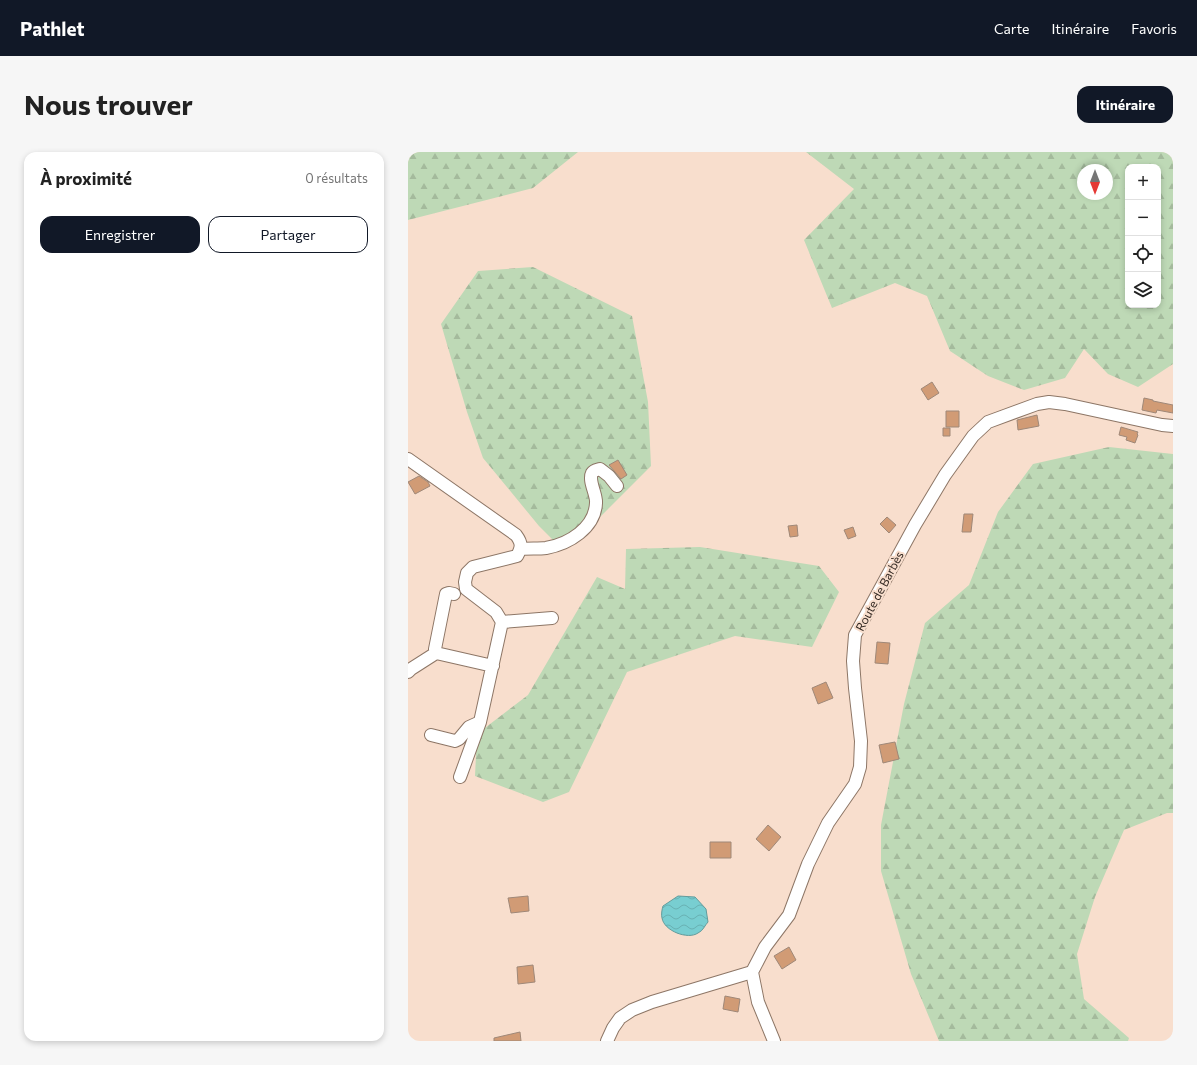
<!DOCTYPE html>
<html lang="fr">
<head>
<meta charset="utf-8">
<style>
  :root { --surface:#fff; --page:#f6f6f6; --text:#222; --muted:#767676; --line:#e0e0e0; --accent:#111827 }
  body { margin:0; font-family:Commissioner,sans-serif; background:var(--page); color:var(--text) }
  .controls { position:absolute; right:12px; top:12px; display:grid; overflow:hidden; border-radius:8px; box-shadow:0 2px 6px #0003 }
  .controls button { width:36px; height:36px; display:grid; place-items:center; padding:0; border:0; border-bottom:1px solid var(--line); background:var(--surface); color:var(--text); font:20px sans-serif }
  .compass { position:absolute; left:669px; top:12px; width:36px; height:36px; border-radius:50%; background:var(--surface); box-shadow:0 2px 6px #0003; rotate:180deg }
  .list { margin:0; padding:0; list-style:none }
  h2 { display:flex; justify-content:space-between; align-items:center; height:52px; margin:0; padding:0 16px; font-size:17px }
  h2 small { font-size:13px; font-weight:400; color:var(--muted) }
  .actions { display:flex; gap:8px; padding:12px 16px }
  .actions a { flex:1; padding:9px 0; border:1px solid var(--accent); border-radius:12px; text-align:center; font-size:14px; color:var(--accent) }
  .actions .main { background:var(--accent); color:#fff }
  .icon { flex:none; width:22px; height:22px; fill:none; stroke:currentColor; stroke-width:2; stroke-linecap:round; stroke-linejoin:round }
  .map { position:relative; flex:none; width:765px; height:889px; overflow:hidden; border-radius:12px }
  header { display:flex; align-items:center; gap:24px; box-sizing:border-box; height:56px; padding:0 20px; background:var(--accent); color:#fff }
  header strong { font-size:19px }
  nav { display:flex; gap:22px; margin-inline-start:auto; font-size:14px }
  .intro { display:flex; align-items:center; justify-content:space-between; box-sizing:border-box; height:96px; padding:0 24px }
  h1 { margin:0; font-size:28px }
  .button { padding:10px 18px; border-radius:12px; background:var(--accent); color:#fff; font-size:14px; font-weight:700 }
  main { display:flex; gap:24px; padding:0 24px }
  aside { flex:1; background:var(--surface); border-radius:12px; box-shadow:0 2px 6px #0003 }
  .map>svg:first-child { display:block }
  .forest { fill:url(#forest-firs); fill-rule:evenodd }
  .water { fill:url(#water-waves); stroke:#639c9c }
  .building { fill:#d19b75; stroke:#9f8878 }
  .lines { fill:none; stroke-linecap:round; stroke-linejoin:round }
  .minor-casing { stroke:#8d7666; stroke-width:14 }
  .minor { stroke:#fff; stroke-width:12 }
  .labels { text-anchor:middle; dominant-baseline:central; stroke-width:4; stroke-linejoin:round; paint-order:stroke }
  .street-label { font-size:12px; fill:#322822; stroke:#f8decd }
</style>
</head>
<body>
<header>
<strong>Pathlet</strong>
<nav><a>Carte</a><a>Itinéraire</a><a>Favoris</a></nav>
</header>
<div class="intro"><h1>Nous trouver</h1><a class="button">Itinéraire</a></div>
<main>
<aside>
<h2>À proximité<small>0 résultats</small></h2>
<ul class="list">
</ul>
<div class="actions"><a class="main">Enregistrer</a><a>Partager</a></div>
</aside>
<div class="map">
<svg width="765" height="889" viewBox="0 0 765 889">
  <defs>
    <pattern id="forest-firs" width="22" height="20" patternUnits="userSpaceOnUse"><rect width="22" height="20" fill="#bed9b6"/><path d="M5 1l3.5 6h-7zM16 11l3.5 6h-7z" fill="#a4ba9c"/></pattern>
    <pattern id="water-waves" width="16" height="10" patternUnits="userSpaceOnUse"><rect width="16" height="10" fill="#78ced1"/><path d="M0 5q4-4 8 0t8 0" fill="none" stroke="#68b1b3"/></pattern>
  </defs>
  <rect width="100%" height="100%" fill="#f8decd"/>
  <path class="forest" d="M0 0H170L125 36 0 68Z
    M398 0H765V212L730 235 700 222 676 197 657 226 616 238 580 224 542 199 519 144 487 131 424 156 396 88 446 37ZM720 15H750V153H720ZM675 18H699V42H675Z
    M125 115 224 164 240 250 243 314 192 365 149 392 131 374 75 306 59 260 33 172 70 119Z
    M701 295 765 302V661H759L716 678 687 745 669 802 676 847 721 886 720 889H531L503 822 473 719V673L496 552 517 471 561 433 590 360 625 312Z
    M292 395 411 414 431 440 404 495 327 484 219 520 161 640 135 650 67 624 69 582 120 543 189 425 217 437 218 397Z"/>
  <path class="water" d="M270 744 287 745 298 757 300 770C297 773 295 779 290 781 280 788 256 779 254 766 253 763 254 757 255 754Z"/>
  <path class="building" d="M524 230 531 241 520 248 513 237Z
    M736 246 745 248V249L765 253V261L749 258 748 261 734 258Z
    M538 259H551V275H538Z
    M629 263 631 274 610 278 609 268Z
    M713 275 730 280 729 282 730 283 727 291 718 288 719 285 711 283Z
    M535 276H542V284H535Z
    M210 308 219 323 213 327 201 313Z
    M11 324 20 330 22 334 7 342 0 330Z
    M556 362H565L563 380H554Z
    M479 365 488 373 481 381 472 372Z
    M389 373 390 384 382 385 380 374Z
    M445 375 448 384 440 387 436 378Z
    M469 490 482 491 480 512 467 511Z
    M418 530 425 546 410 552 404 536Z
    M487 590 491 607 475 611 471 593Z
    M360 673 373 685 361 699 348 687Z
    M302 690H323V706H302Z
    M120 744 121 759 103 761 100 746Z
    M381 795 388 808 374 817 366 804Z
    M125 813 127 830 110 832 109 815Z
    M317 844 332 847 330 860 315 857Z
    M112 880 113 889H86V886Z"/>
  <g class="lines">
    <g class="minor-casing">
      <path id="minor" d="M0 307 108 383C114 391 114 395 109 404L65 415 59 421 57 430 58 437 88 460 94 470 72 570 52 625
        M113 397C121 396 130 397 138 396 161 392 187 376 188 351 189 343 180 329 184 321 186 318 189 318 192 317L201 324 209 334
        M46 442 41 441 38 442 27 497 28 501 85 514
        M94 470 144 466
        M0 520 3 517 28 501
        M23 583 47 589 51 587 61 575 72 570
        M199 889 205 876 212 866 224 858 244 850 344 820
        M366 889 350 850 344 820 357 795 381 763 400 712 420 671 447 632 452 615 453 589 447 536 445 509 447 483 507 373 537 323 565 284 580 270 629 252 641 250 657 252 754 273 765 274"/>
    </g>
    <use href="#minor" class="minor"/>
  </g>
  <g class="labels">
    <g class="street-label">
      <text transform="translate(471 439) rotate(-62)">Route de Barbès</text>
    </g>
  </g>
</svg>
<div class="controls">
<button>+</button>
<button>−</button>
<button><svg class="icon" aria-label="locate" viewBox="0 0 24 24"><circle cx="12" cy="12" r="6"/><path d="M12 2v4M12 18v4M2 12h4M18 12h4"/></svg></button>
<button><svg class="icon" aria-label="layers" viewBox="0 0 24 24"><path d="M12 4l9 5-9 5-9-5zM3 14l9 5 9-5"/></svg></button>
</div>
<svg class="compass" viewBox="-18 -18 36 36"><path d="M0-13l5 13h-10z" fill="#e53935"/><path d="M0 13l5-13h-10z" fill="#767676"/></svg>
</div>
</main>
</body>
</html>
